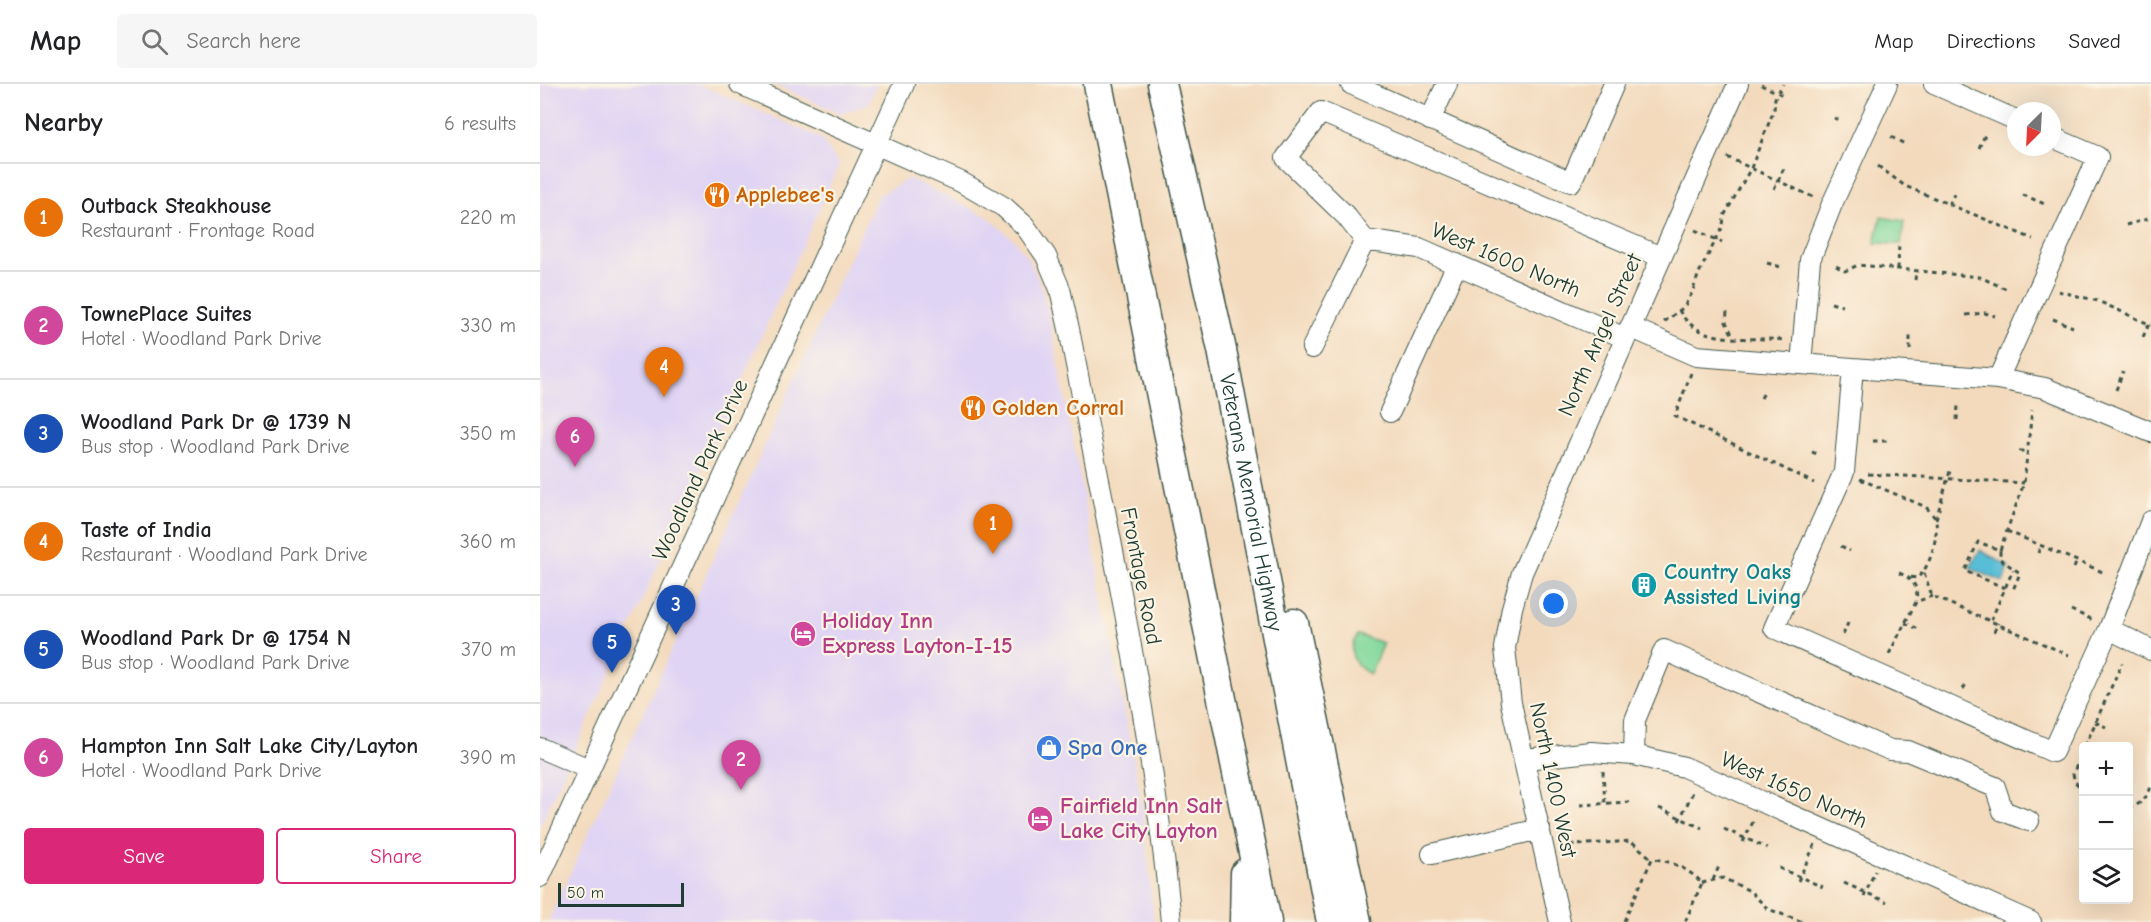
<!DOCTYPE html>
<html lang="en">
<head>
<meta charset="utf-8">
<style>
  :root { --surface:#fff; --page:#f6f6f6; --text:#202124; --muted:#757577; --line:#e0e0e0; --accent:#db2777 }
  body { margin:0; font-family:"Comic Neue",sans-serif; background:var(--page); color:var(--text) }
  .controls { position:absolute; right:18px; bottom:18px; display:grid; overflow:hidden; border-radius:6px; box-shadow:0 6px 24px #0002 }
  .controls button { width:54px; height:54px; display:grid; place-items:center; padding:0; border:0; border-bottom:2px solid var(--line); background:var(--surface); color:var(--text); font:30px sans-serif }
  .compass { position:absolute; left:1467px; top:18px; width:54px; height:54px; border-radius:50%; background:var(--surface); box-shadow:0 6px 24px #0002; rotate:204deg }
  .scale { position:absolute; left:18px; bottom:15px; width:126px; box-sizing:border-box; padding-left:6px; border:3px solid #1f3d34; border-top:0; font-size:16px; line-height:21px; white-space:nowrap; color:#1f3d34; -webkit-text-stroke:4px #fcf5e5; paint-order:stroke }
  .you { position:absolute; left:1014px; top:520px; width:21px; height:21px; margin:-15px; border:4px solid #fff; border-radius:50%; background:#1a73e8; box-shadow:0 0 0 9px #1a73e833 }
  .badge { display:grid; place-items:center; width:39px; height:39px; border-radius:50%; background:var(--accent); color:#fff; font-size:20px; font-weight:700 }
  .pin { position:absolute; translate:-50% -50px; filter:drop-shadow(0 2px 3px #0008) }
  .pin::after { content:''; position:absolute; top:32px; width:21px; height:18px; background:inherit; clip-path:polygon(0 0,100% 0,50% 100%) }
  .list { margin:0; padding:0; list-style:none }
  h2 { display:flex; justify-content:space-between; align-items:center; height:78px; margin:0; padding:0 24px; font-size:26px }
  h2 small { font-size:20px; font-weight:400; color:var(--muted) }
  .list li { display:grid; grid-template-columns:39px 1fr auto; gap:18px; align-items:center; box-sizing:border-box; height:108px; padding:0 24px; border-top:2px solid var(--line) }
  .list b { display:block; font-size:22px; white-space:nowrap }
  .list p { margin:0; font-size:20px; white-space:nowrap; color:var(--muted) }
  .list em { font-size:20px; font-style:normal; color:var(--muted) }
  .actions { display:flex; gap:12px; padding:18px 24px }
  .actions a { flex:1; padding:14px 0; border:2px solid var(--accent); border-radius:6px; text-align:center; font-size:21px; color:var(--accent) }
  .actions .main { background:var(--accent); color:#fff }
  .icon { flex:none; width:33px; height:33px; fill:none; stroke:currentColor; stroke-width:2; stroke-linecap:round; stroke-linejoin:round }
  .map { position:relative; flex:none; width:1611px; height:838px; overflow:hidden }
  header { display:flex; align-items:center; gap:36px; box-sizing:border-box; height:84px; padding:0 30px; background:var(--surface); border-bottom:2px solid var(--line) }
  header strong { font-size:28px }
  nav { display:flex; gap:33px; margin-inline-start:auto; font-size:21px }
  .search { width:420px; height:54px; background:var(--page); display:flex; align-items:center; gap:15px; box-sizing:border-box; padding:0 21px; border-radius:6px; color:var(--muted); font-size:22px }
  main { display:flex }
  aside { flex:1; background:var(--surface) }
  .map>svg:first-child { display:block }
  .built { fill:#e0d4f4 }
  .green { fill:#82d89c; stroke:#508a68; stroke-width:1.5 }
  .water { fill:#58bdd6; stroke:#3c7d85; stroke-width:1.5 }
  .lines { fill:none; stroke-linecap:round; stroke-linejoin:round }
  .minor-casing { stroke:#3f5549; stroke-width:22 }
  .highway-casing { stroke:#3f5549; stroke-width:31 }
  .path { stroke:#3f5549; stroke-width:3; stroke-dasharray:4.5 4.5; stroke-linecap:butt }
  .minor { stroke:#fff; stroke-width:20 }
  .highway { stroke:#fff; stroke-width:28 }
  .labels { text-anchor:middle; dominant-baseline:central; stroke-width:4.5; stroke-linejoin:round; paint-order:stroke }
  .food-label { font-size:22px; font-weight:bold; fill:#c56008; stroke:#fcf5e5; text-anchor:start }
  .street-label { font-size:22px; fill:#1f3d34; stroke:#fcf5e5 }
  .culture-label { font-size:22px; font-weight:bold; fill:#0d838f; stroke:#fcf5e5; text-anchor:start }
  .hotel-label { font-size:22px; font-weight:bold; fill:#b23c85; stroke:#fcf5e5; text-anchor:start }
  .shop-label { font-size:22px; font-weight:bold; fill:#366cbe; stroke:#fcf5e5; text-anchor:start }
</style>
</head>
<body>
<header>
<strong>Map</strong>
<div class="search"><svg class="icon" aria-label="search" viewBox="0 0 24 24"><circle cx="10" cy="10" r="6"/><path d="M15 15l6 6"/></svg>Search here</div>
<nav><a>Map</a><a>Directions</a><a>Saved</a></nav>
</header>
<main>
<aside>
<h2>Nearby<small>6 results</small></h2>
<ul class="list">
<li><span class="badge" style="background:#e8710a">1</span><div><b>Outback Steakhouse</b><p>Restaurant · Frontage Road</p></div><em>220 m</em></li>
<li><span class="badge" style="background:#d1479c">2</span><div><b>TownePlace Suites</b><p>Hotel · Woodland Park Drive</p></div><em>330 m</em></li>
<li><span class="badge" style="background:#1a4fb4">3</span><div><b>Woodland Park Dr @ 1739 N</b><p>Bus stop · Woodland Park Drive</p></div><em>350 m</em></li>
<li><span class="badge" style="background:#e8710a">4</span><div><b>Taste of India</b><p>Restaurant · Woodland Park Drive</p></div><em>360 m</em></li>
<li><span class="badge" style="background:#1a4fb4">5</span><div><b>Woodland Park Dr @ 1754 N</b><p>Bus stop · Woodland Park Drive</p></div><em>370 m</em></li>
<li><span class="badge" style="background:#d1479c">6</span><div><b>Hampton Inn Salt Lake City/Layton</b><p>Hotel · Woodland Park Drive</p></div><em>390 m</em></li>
</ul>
<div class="actions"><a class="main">Save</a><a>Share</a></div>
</aside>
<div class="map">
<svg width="1611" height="838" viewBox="0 0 1611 838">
  <rect width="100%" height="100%" fill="#fcf5e5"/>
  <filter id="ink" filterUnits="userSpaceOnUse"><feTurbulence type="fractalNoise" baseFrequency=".0167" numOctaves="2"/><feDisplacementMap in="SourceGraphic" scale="12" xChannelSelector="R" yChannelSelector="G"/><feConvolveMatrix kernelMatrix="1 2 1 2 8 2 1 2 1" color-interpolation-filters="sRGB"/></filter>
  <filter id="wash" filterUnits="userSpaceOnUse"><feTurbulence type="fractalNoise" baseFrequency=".008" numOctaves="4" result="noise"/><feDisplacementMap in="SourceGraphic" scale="24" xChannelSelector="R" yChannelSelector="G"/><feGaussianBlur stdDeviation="1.35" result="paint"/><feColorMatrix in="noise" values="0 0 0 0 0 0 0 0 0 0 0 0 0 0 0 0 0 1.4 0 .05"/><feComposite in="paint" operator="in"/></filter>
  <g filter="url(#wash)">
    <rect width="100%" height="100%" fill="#f3dabd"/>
    <path class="built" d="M0 0H158L281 54 299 81 0 743Z
      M234 0H337L328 20 301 30Z
      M369 94 448 133 475 157 490 178 500 200 508 226 602 719 614 838H8L338 112Z"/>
    <path class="green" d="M1341 133 1364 137 1361 160 1335 159Z
      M818 551 843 559 830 590C814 582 805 567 818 551Z"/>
    <path class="water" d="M1440 466 1469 483 1463 498 1430 484Z"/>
  </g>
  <g filter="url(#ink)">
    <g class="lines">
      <g class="minor-casing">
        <path id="minor" d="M200 0 421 98 464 123 485 142 506 172 520 205 529 245C567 442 612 638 631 838
          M811 0 1031 98 1074 0
          M1394 0 1476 36
          M890 36 907 0
          M825 156 806 132 746 74 781 28 1121 173
          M825 156 879 164 1085 254
          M1090 243 1156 272 1458 295 1505 304 1611 348
          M772 264 825 156
          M1261 280 1270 176 1292 120 1347 0
          M1313 284 1304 388 1234 544 1513 668 1569 545 1611 437
          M1458 295 1558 73 1512 53
          M850 328 917 180
          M1569 545 1611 566
          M0 664 49 685
          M1094 671 1095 636 1124 566 1350 666 1368 667 1455 703 1463 727 1489 737
          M985 675 1051 668 1094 671 1144 683 1491 838
          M892 770 1000 745
          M0 793 364 0
          M1020 838 971 619 965 564 972 524 982 489 1198 0"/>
      </g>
      <g class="highway-casing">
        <g id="highway">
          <path d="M558 0 727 838"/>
          <path id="s1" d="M622 0 682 266 791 838"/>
          <path d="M754 539 817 838"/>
          <path d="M704 838 705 789"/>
        </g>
      </g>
      <path class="path" d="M1221 1 1245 12
        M1294 34 1302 37
        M1351 53 1367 61
        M1439 64 1445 51
        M1187 73 1275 114
        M1338 82 1365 102 1493 155
        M1234 105 1244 84
        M1483 111 1507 121
        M1409 121 1414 110
        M1586 141 1611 134
        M1155 146 1182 158
        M1227 179 1244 184
        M1296 182 1305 187 1318 181 1440 193 1466 205
        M1358 185 1359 159
        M1375 196 1376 187
        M1518 207 1558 217 1611 241
        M1291 219 1302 222
        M1139 226C1158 263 1211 252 1245 256
        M1187 228 1186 238 1194 254
        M1426 231 1445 229 1455 232
        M1513 235 1533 243
        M1124 238 1144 223 1152 209 1159 189 1183 142 1184 132 1211 84 1234 26 1235 14 1243 0
        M1603 253 1609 240
        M1370 266V248
        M1151 289 1135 332 1274 399
        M1576 306 1583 288
        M1221 314 1225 307
        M1417 336 1418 320
        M1333 357H1348
        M1479 367H1488
        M1272 368 1280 371
        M1328 390 1484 399
        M1320 395 1386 423 1396 435C1398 453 1391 483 1377 494L1369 493
        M1396 435 1410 387
        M1467 447 1565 489
        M1301 462 1310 467
        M1460 466 1484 399 1492 326
        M1498 469 1501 461
        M1534 484 1537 477
        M1359 489C1372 494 1379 502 1376 517
        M1384 489 1392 512 1529 571
        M1465 504 1425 487 1438 458 1460 466V475L1480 489 1473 506
        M1531 526 1553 536
        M1451 536 1473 486
        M1365 539 1381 546
        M1454 548 1458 539
        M1303 551 1308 539
        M1349 570 1376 518 1392 512
        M1423 605 1427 599
        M1555 638 1566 643
        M1545 662 1582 579
        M1544 665 1533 690 1535 698 1544 706
        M1063 687 1065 721
        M1040 721 1089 718
        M1588 723C1601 722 1607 713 1611 703
        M1119 724 1162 744
        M1139 737 1154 706
        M1184 745 1227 764
        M1203 758 1215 734
        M1021 762 1091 757 1112 775
        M1239 784 1283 803
        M1173 796 1180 780
        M1258 797 1275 760
        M1162 799 1183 794 1210 807 1228 825 1263 838
        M1304 799 1347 818
        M1324 813 1335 787
        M1084 837 1112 775C1130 776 1150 786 1162 799L1145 838"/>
      <use href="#minor" class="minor"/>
      <use href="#highway" class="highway"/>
    </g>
  </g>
  <defs>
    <g id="restaurant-disc" transform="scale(1.35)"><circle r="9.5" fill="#e8710a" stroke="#fcf5e5"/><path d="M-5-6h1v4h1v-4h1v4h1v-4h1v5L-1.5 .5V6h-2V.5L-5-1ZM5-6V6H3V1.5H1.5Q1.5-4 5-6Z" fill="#fff"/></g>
    <g id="building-disc" transform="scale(1.35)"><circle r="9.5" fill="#0f9aa8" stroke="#fcf5e5"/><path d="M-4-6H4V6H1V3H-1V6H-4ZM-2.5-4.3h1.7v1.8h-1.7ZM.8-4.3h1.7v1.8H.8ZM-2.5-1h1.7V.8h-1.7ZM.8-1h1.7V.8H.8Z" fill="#fff"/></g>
    <g id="hotel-disc" transform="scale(1.35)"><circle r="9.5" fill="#d1479c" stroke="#fcf5e5"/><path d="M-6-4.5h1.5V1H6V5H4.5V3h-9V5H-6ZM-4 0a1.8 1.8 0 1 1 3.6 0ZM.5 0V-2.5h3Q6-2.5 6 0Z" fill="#fff"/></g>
    <g id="shop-disc" transform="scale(1.35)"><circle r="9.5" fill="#3f7fe0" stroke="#fcf5e5"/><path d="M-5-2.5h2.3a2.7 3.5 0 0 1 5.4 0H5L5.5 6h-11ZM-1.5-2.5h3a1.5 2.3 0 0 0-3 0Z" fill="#fff"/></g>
  </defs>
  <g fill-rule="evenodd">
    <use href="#restaurant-disc" x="177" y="111"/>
    <use href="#restaurant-disc" x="433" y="324"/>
    <use href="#building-disc" x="1104" y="501"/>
    <use href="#hotel-disc" x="263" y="550"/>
    <use href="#shop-disc" x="509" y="664"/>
    <use href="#hotel-disc" x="500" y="735"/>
  </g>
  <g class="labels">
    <g class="food-label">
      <text x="196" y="111">Applebee's</text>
      <text x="452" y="324">Golden Corral</text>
    </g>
    <g class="street-label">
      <text transform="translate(966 176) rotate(23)">West 1600 North</text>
      <text transform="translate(1060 251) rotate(-66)">North Angel Street</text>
      <text transform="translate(160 386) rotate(-65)">Woodland Park Drive</text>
      <text stroke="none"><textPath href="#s1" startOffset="428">Veterans Memorial Highway</textPath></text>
      <text transform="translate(601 492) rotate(79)">Frontage Road</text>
      <text transform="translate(1013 696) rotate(78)">North 1400 West</text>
      <text transform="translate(1254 706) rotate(24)">West 1650 North</text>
    </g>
    <g class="culture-label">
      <text x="1124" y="488">Country Oaks<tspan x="1124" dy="25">Assisted Living</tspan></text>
    </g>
    <g class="hotel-label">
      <text x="282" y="537">Holiday Inn<tspan x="282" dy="25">Express Layton-I-15</tspan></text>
      <text x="520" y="722">Fairfield Inn Salt<tspan x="520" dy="25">Lake City Layton</tspan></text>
    </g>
    <g class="shop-label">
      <text x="528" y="664">Spa One</text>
    </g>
  </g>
</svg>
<div class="controls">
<button>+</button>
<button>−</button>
<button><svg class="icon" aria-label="layers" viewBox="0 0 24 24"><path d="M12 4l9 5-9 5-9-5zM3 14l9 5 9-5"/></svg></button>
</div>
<svg class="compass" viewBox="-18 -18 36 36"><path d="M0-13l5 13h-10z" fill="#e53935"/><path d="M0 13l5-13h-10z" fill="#757577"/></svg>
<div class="scale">50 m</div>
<div class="you"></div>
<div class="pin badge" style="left:453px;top:470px;background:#e8710a">1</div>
<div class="pin badge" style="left:201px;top:706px;background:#d1479c">2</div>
<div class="pin badge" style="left:136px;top:551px;background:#1a4fb4">3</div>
<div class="pin badge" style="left:124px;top:313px;background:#e8710a">4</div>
<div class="pin badge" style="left:72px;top:589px;background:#1a4fb4">5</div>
<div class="pin badge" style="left:35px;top:383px;background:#d1479c">6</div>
</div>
</main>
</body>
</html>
